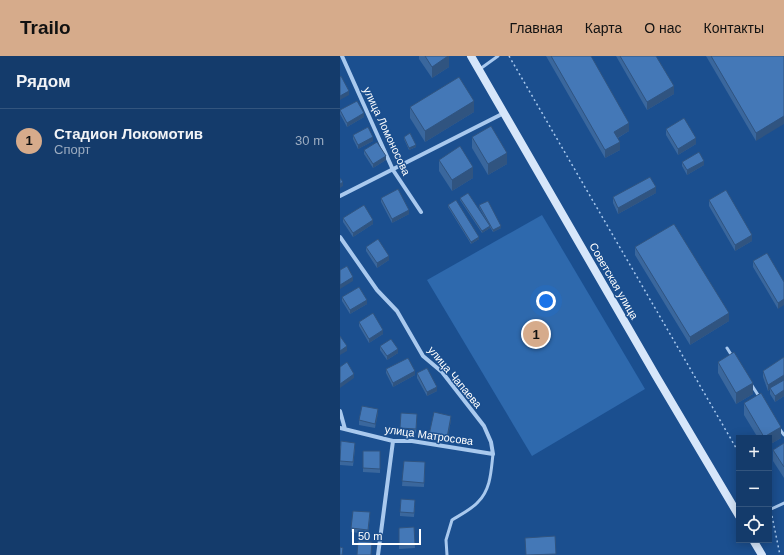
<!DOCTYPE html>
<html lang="ru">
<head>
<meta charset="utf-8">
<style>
  :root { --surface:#143b6b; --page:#1d4271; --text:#f1f3f6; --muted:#9dadc1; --line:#33557e; --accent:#d6ab8b }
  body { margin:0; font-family:Arial,sans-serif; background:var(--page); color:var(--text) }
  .controls { position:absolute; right:12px; bottom:12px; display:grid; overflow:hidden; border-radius:0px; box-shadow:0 2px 10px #0003 }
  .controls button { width:36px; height:36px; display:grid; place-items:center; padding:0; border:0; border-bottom:1px solid var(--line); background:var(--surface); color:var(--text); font:20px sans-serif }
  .scale { position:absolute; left:12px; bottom:10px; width:69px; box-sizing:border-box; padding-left:4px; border:2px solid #fff; border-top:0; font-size:11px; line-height:14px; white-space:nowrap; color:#fff; -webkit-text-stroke:3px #1b4f8f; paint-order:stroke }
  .you { position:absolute; left:206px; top:245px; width:14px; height:14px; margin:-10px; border:3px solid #fff; border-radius:50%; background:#1a73e8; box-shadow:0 0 0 6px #1a73e833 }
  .badge { display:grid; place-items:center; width:26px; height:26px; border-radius:50%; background:var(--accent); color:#111; font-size:13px; font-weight:700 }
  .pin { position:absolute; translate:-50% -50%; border:2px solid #fff; box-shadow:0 1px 4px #0006 }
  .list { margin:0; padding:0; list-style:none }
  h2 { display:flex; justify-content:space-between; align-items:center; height:52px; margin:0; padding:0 16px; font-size:17px }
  h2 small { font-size:13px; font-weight:400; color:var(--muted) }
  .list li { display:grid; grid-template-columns:26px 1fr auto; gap:12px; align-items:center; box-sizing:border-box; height:64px; padding:0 16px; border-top:1px solid var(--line) }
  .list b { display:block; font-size:15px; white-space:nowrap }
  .list p { margin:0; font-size:13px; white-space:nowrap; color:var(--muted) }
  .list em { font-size:13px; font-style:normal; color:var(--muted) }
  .icon { flex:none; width:22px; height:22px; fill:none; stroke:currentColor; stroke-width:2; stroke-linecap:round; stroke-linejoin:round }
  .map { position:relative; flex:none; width:444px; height:499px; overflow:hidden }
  header { display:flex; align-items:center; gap:24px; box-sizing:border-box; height:56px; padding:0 20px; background:var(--accent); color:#111 }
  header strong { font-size:19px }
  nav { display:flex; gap:22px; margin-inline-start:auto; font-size:14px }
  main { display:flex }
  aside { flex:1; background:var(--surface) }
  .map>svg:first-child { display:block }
  .green { fill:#2e69ad }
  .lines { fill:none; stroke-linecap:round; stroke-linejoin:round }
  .path { stroke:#a9c9ee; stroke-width:1.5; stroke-dasharray:2 3; stroke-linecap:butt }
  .lane { stroke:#a9c9ee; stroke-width:3 }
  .street { stroke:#a9c9ee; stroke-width:4 }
  .secondary { stroke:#d6e6fa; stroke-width:8 }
  .wall { fill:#3a679d }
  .shaded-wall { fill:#305480 }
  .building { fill:#4478b7; stroke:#305480 }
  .labels { text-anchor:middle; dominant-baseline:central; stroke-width:3; stroke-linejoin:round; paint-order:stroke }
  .street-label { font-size:11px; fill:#fff; stroke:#1b4f8f }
</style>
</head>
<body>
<header>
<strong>Trailo</strong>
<nav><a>Главная</a><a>Карта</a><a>О нас</a><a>Контакты</a></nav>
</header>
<main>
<aside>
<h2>Рядом<small></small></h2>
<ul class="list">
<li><span class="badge">1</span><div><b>Стадион Локомотив</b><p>Спорт</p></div><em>30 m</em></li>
</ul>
</aside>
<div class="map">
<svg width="444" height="499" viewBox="0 0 444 499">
  <rect width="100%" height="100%" fill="#1b4f8f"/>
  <path class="green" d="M202 159 305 333 192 400 87 224Z"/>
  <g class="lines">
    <path class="path" d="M169 0 399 397
      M432 460 440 499"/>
    <path class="lane" d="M140 13 158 0
      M387 292 392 300
      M411 328 420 342
      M439 372 444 379
      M429 454 444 447
      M107 499 106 484 112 464C120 459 132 453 138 446 151 433 151 415 153 398"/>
    <path class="street" d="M2 0 53 114 81 156
      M0 140 164 57
      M0 181 37 234 57 255 83 300 102 316 144 370 151 386 153 398 72 385H53L0 372
      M0 355 5 373
      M38 499 53 385"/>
    <path class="secondary" d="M131 0 316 320 399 460
      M413 484 422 499"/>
  </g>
  <path class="wall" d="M79 0H109V11L92 22 79 3Z
    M206 0H251L289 75 278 82 280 94 265 102Z
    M276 0H316L334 38 307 54Z
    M366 0H444L416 85Z
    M70 51 134 56 85 86 70 62Z
    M0 54 24 61 7 71 0 58Z
    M326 73 356 88 338 99 326 79Z
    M13 79 33 85 18 93 13 83Z
    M64 81 76 91 69 94 64 83Z
    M132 81 167 108 148 119 132 92Z
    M24 94 46 104 33 112 24 98Z
    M99 104 133 122 112 135 99 115Z
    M342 106 364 109 347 119 342 110Z
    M316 137 278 158 273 147V141Z
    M41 142 69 158 52 167 41 146Z
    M120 142 149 169 139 151V149L161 172 153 176 150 171V172L142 177 120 144Z
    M369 144 412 185 395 195 369 150Z
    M108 149 139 183 131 188 108 151Z
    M3 162 33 168 13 181 3 166Z
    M26 191 49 204 37 212 26 195Z
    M295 191 389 265 350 289 295 199Z
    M413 205 444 226 438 253 413 211Z
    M2 241 27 248 10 258 2 245Z
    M19 266 43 278 29 287 19 270Z
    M40 290 58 297 47 304 40 294Z
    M444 301V340L435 346 430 338V333L428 335 423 321V315Z
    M378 306 413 338 396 348 378 317Z
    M46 313 75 319 53 331 46 317Z
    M77 317 97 335 87 340 77 322Z
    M404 347 441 382 429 389V382H418L404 359Z
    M38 357 35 372 19 369V364Z
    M61 357 77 358 76 377 60 376Z
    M111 364 107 386 89 383V379Z
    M444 387V422L433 405V394Z
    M0 390 15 392 13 410 0 409Z
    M23 395H40V417L23 416Z
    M64 405 85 406 84 431 62 430Z
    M75 448 74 461 60 460V456Z
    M30 460 28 478 11 476V472Z
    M74 471 75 492 59 493V472Z"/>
  <path class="shaded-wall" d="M108 0H109V11L92 22V11Z
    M334 30V38L307 54V46Z
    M9 35V39L0 44V40Z
    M134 45V56L85 86V75Z
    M24 57V61L7 71V67Z
    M444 60V68L416 85V77Z
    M289 67V75L274 84V76Z
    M33 81V85L18 93V89Z
    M356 82V88L338 99V93Z
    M280 86V94L265 102V94Z
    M76 89V91L69 94V92Z
    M167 97V108L148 119V108Z
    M46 100V104L33 112V108Z
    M364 105V109L347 119V114Z
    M133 111V122L112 135V124Z
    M3 126V130L0 132V128Z
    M316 131V137L278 158V152Z
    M69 154V158L52 167V163Z
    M33 164V168L13 181V177Z
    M150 170V172L142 177V175Z
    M161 170V172L153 176V174Z
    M412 179V185L395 195V189Z
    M139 181V183L131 188V186Z
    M49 200V204L37 212V207Z
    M13 221V225L0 233V229Z
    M444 243V249L438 253V247Z
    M27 244V248L10 258V254Z
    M389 257V265L350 289V281Z
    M43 274V278L29 287V283Z
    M7 290V295L0 299V295Z
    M58 293V297L47 304V300Z
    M75 315V319L53 331V327Z
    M14 318V322L0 332V328Z
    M444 319V325L430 332V333L428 335V329Z
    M413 327V338L396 348V337Z
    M97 331V335L87 340V336Z
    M444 334V340L435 346V340Z
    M38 353V357L35 372V368Z
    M111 360V364L107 386V382Z
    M441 371V382L429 389V382H424V381Z"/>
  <path class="building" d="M85 0H108L92 11Z
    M211 0H251L289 67 274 76 280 86 265 94Z
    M280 0H316L334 30 307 46Z
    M371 0H444V60L416 77Z
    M1 20 9 35 0 40V21Z
    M119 21 134 45 85 75 70 51Z
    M17 45 24 57 7 67 0 54Z
    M344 62 356 82 338 93 326 73Z
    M151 70 167 97 148 108 132 81Z
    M28 71 33 81 18 89 13 79Z
    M70 77 76 89 69 92 64 81Z
    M37 86 46 100 33 108 24 94Z
    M120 90 133 111 112 124 99 104Z
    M359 96 364 105 347 114 342 106Z
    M310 121 316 131 278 152 273 141Z
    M0 122 3 126 0 128Z
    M58 133 69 154 52 163 41 142Z
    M386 134 412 179 395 189 369 144Z
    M128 137 150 170 142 175 120 142Z
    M116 144 139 181 131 186 108 149Z
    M148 145 161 170 153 174 139 149Z
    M24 149 33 164 13 177 3 162Z
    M334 168 389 257 350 281 295 191Z
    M38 183 49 200 37 207 26 191Z
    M427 197 444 226V243L438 247 413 205Z
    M7 210 13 221 0 229V214Z
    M19 231 27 244 10 254 2 241Z
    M33 257 43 274 29 283 19 266Z
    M0 280 7 290 0 295Z
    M51 283 58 293 47 300 40 290Z
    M394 296 413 327 396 337 378 306Z
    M444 301V319L428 329 423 315Z
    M68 302 75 315 53 327 46 313Z
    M7 306 14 318 0 328V311Z
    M87 312 97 331 87 336 77 317Z
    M444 324V334L435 340 430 332Z
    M421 337 441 371 424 381 404 347Z
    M22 350 38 353 35 368 19 364Z
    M94 356 111 360 107 382 89 379Z
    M61 357 77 358 76 373 60 372Z
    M1 385 15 387 13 406 0 405Z
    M444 387V411L433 394Z
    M23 395H40V413L23 412Z
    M64 405 85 406 84 427 62 425Z
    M61 443 75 444 74 457 60 456Z
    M13 455 30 456 28 474 11 472Z
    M74 471 75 488 59 489V472Z
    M215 480 216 498 186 499 185 482Z
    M18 485 32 486 31 499H17Z
    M0 491 3 492 2 499H0Z"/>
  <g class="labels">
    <g class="street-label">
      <text transform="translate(47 75) rotate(65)">улица Ломоносова</text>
      <text transform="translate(274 225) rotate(60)">Советская улица</text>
      <text transform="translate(115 321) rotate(50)">улица Чапаева</text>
      <text transform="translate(89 379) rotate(8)">улица Матросова</text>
    </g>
  </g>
</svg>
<div class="controls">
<button>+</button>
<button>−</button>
<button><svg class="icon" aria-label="locate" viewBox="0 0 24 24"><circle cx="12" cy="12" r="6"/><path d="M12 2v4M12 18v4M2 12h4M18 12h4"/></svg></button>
</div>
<div class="scale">50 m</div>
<div class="you"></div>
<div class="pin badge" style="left:196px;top:278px">1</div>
</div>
</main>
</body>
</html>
